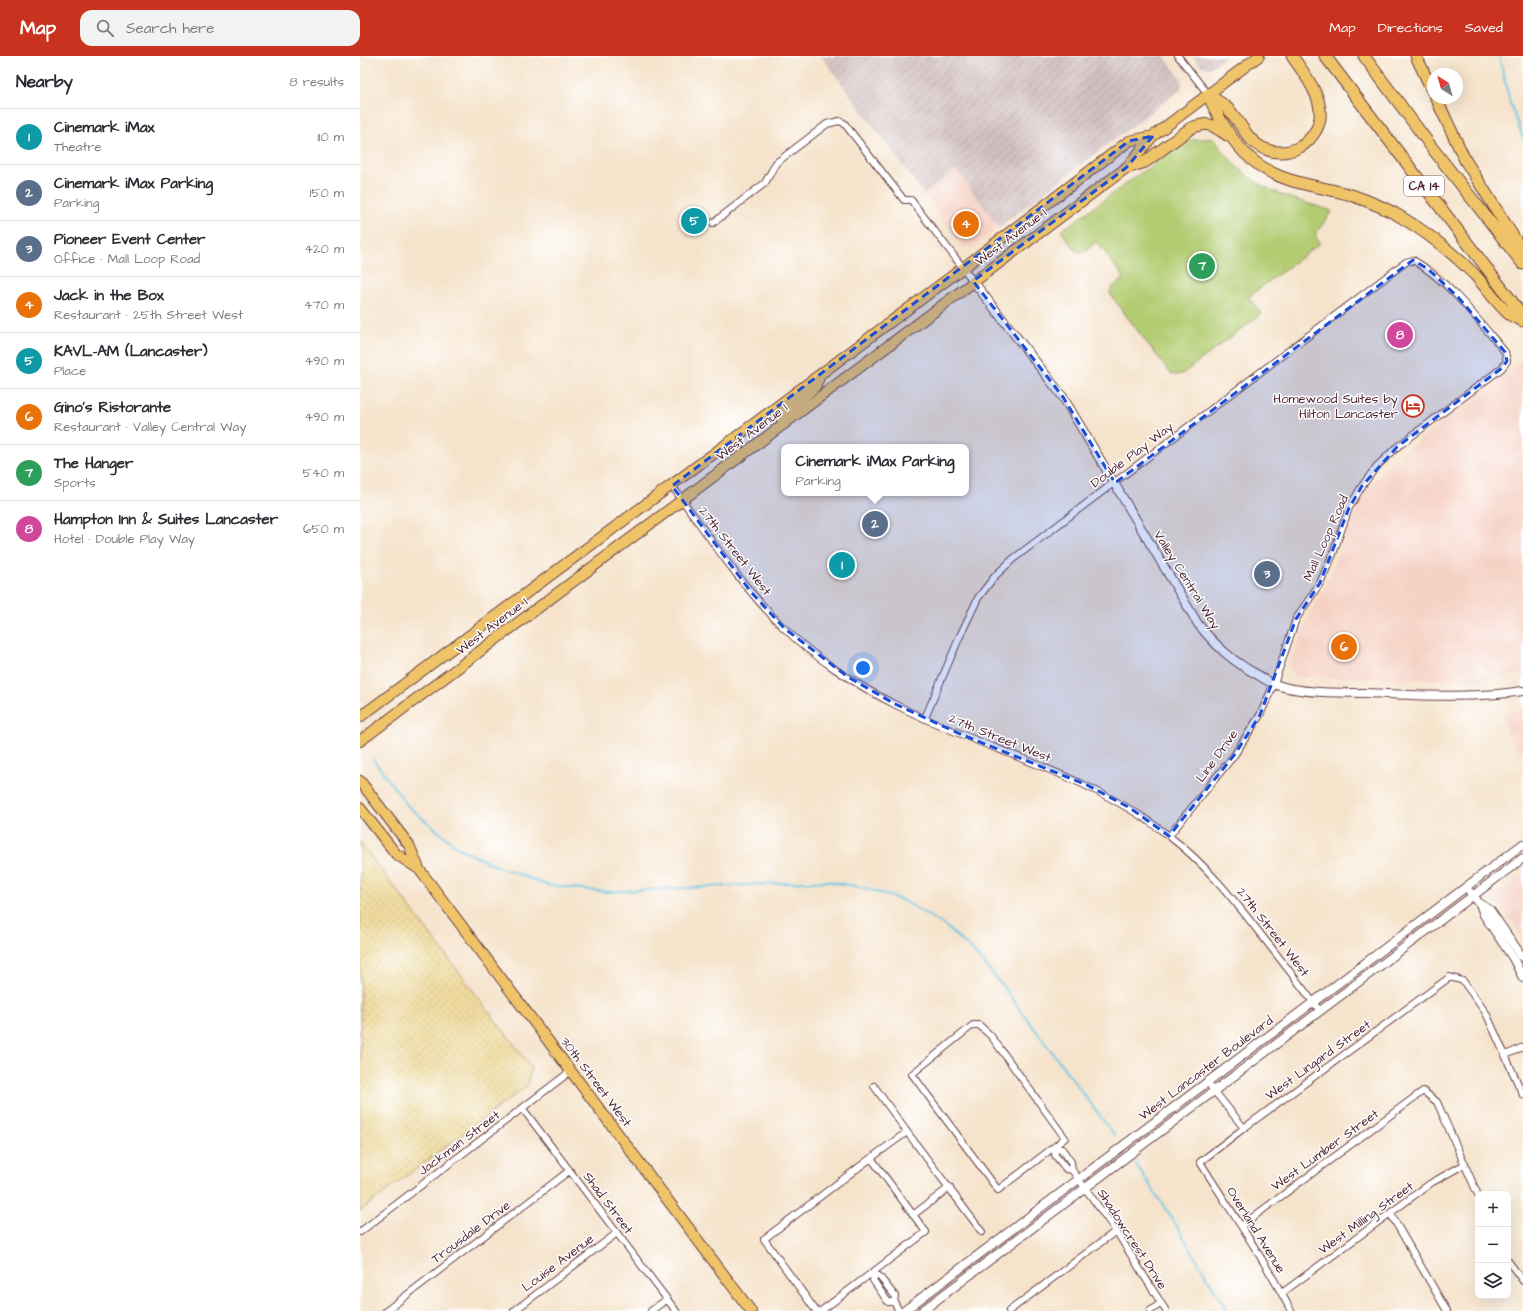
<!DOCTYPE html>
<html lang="en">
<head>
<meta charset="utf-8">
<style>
  :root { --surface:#fff; --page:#f2f2f3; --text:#2b2b33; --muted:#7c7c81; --line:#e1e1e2; --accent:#c8321e }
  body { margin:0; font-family:"Architects Daughter",sans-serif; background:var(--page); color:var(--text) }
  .controls { position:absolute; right:12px; bottom:12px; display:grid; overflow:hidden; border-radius:8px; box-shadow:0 4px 16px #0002 }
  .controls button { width:36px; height:36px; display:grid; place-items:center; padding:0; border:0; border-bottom:1px solid var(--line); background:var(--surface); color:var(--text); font:20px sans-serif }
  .compass { position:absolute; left:1067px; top:12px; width:36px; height:36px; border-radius:50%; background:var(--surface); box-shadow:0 4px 16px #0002; rotate:323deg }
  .you { position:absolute; left:503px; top:612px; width:14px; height:14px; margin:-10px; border:3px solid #fff; border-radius:50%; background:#1a73e8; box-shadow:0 0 0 6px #1a73e833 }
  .badge { display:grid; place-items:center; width:26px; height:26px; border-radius:50%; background:var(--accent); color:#fff; font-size:13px; font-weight:700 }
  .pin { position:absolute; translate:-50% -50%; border:2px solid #fff; box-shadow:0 1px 4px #0006 }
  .popup { position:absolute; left:421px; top:388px; width:188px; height:52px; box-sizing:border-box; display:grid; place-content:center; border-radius:8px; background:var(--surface); filter:drop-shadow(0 1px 3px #0005); font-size:13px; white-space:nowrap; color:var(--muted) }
  .popup b { font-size:15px; color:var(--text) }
  .popup::after { content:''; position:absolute; left:50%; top:100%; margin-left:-8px; border:8px solid transparent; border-top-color:var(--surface) }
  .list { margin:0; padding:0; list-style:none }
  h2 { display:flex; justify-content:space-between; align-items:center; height:52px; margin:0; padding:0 16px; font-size:17px }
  h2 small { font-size:13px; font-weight:400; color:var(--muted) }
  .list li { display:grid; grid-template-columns:26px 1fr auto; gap:12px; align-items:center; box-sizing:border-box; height:56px; padding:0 16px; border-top:1px solid var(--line) }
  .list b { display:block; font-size:15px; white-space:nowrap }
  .list p { margin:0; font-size:13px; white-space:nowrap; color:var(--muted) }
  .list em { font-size:13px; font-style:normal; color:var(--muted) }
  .icon { flex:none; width:22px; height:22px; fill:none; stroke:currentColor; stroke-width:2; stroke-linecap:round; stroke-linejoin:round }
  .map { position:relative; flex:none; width:1163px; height:1255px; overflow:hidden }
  header { display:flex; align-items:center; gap:24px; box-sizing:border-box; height:56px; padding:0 20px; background:var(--accent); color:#fff }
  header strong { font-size:19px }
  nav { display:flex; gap:22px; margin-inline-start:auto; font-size:14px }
  .search { width:280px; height:36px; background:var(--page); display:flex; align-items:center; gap:10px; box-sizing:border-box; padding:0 14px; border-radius:12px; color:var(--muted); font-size:15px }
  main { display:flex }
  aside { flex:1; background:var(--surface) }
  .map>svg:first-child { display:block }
  .built { fill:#f6d2c5 }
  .industrial { fill:url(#industrial-furrows) }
  .sand { fill:url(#sand-dots); stroke:#9c7c64 }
  .park { fill:#b3cc72; stroke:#7e764e }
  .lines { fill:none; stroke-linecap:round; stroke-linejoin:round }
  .stream { stroke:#64c5e3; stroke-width:2 }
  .minor-casing { stroke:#643c43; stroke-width:8 }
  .tertiary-casing { stroke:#643c43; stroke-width:10 }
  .primary-casing { stroke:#643c43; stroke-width:12 }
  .motorway-casing { stroke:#643c43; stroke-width:13 }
  .minor { stroke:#fff; stroke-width:6 }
  .tertiary { stroke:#fff; stroke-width:8 }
  .primary { stroke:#efc469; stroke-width:10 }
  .motorway { stroke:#efc469; stroke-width:11 }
  .marked { fill:#1d4ed8; fill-opacity:0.2; stroke:#1d4ed8; stroke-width:3; stroke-dasharray:8 5; stroke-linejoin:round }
  .labels { text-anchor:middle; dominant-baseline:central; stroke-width:3; stroke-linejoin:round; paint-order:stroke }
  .shield { fill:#fff; stroke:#80626b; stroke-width:1 }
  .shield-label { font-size:12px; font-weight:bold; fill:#4a1f2b }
  .street-label { font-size:13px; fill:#4a1f2b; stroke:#fff }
  .poi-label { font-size:13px; fill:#4a1f2b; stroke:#fff; text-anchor:end }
</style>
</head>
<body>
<header>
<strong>Map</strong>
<div class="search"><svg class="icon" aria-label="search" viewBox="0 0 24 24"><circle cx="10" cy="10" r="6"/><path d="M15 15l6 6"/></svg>Search here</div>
<nav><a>Map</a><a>Directions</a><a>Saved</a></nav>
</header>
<main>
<aside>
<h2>Nearby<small>8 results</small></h2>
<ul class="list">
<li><span class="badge" style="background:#0f9aa8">1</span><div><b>Cinemark iMax</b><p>Theatre</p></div><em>110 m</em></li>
<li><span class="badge" style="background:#5c6f8a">2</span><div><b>Cinemark iMax Parking</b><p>Parking</p></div><em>150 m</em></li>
<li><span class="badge" style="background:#5c6f8a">3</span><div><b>Pioneer Event Center</b><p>Office · Mall Loop Road</p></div><em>420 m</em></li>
<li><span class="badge" style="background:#e8710a">4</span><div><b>Jack in the Box</b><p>Restaurant · 25th Street West</p></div><em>470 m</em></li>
<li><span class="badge" style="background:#0f9aa8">5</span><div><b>KAVL-AM (Lancaster)</b><p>Place</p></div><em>490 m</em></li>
<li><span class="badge" style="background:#e8710a">6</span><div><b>Gino's Ristorante</b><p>Restaurant · Valley Central Way</p></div><em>490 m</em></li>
<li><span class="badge" style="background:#2e9e5b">7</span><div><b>The Hanger</b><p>Sports</p></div><em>540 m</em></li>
<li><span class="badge" style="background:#d1479c">8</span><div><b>Hampton Inn &amp; Suites Lancaster</b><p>Hotel · Double Play Way</p></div><em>650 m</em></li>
</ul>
</aside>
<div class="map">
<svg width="1163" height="1255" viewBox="0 0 1163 1255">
  <defs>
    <pattern id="industrial-furrows" width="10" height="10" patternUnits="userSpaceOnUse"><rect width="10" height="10" fill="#d1bfbf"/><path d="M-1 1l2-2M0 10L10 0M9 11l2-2" fill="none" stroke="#b5a4a4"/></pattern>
    <pattern id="sand-dots" width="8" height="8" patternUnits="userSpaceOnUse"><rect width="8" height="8" fill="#eeda9e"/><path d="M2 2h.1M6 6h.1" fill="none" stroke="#cebb88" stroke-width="1.8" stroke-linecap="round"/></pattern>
  </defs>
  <rect width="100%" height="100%" fill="#fff"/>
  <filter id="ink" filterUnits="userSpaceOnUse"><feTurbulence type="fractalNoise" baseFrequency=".025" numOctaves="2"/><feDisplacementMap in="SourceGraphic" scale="8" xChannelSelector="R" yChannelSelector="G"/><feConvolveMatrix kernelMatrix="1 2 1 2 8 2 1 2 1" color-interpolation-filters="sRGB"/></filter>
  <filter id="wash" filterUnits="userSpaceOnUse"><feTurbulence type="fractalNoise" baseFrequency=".012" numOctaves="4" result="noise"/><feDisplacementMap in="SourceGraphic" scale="16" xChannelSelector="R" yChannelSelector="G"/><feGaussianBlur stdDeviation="0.9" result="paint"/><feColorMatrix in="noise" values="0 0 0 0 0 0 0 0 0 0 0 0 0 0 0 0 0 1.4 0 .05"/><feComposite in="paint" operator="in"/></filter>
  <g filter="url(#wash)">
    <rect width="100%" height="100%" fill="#f5e3cb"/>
    <path class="built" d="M596 114 639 171 613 191H603L564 138Z
      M1161 304 1163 306V618L1118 624 935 621 929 610 940 579 955 548 971 520 989 471 1005 436 1024 413 1041 398Z
      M1163 653V698L1146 676 1143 657Z
      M1163 819V883L1136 843 1138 838Z"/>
    <path class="industrial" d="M461 0H804L822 24 821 33 639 171 596 114 564 138Z
      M833 0H866L850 12 840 10Z"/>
    <path class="sand" d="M0 786 171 1011 168 1029 0 1155Z"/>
    <path class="park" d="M829 82 831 84 853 82C863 94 872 108 884 117 909 138 941 145 972 155L955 179 959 185V188L888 241 900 256V259L822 318 816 319 810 317 752 241 750 237 751 232 764 222 737 186C730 190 724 198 716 195L701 175Z"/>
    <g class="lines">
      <path class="stream" d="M1139 0 1150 47 1163 82
        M13 703 48 750 97 791 127 806 187 829 246 836 466 825 505 832 544 845 584 869 611 893 638 924 755 1080
        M776 1108 820 1175 867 1255"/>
    </g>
  </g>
  <g filter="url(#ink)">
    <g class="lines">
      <g class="minor-casing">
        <path id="minor" d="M818 0 848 38
          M353 167 405 127 416 107 467 68 479 65 484 67 544 144H551L613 225
          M312 430C347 477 380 529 423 571 453 601 498 630 536 649 626 695 729 717 809 780 846 808 874 844 902 880 922 905 941 930 960 955
          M565 662 600 580 618 542 635 520 653 503 1046 206 1053 204C1090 226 1117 263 1145 296L1147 305 1142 312 1037 391 1016 411 1002 430 989 452 973 498 960 527 936 563 914 628 900 659 875 698 809 780
          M1146 999 1163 991
          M847 1026 884 1072
          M514 1030 547 1076 622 1176
          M163 1053 316 1255
          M694 1091 638 1134 552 1018 613 969H619L631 980 705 1082 694 1091 695 1093
          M511 1102 547 1076
          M712 1114 706 1113 695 1099V1093H702L711 1106 712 1114 756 1175 806 1255
          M1030 1157 1087 1255
          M553 1159 590 1131
          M881 1170 1063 1035 1077 1046 1118 1139
          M0 1176 211 1015
          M1148 1205 1163 1225
          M922 1237 1071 1127 1105 1108
          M534 1246H528L513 1224 515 1219 519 1220 535 1240 534 1246 539 1255
          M26 1255 209 1115
          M154 1255 257 1177
          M291 1255 307 1243
          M456 1255 404 1183 511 1102 566 1176 513 1216 515 1219
          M461 1255 513 1216
          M649 1255 756 1175
          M790 1255 801 1247
          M931 1255C904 1203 871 1155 840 1106L884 1072 1090 921 1103 925 1126 957 1163 1039"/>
      </g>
      <g class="tertiary-casing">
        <path id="tertiary" d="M613 225 703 341 838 568C856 590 873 606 898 619 903 622 908 626 914 628 937 637 980 637 1005 637 1057 639 1111 643 1163 635
          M1110 836 1120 848 1124 859 1153 902 1163 922
          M1120 848 1130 854 1163 902
          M544 1255 1163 788
          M562 1255 1163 802"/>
      </g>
      <g class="primary-casing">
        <path id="primary" d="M423 369 421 360 455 331 460 319
          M0 661 603 212 769 85 793 80
          M0 685 766 112 793 80 899 0
          M0 725 49 789 59 813 391 1255
          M0 752 36 798 59 813"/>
      </g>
      <g class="motorway-casing">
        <path id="motorway" d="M965 0 1163 260
          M1004 0 1073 93 1163 208
          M1056 0 1073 36
          M848 38C859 64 876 93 899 109 925 128 961 130 991 139 1008 145 1026 152 1041 161 1068 177 1093 197 1115 219 1126 231 1137 248 1149 258 1153 261 1159 263 1163 265
          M848 39C854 43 861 46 866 51 880 63 886 86 905 93 917 98 928 97 940 91 947 87 952 81 956 74 970 49 946 20 932 0
          M1076 42 1105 104 1163 196
          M766 112 785 106 831 72C850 65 852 69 867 79"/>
      </g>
      <use href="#minor" class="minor"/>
      <use href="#tertiary" class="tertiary"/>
      <use href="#primary" class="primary"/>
      <use href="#motorway" class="motorway"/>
    </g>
  </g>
  <path class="marked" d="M793 80 766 112 613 225 703 341 755 427 1053 204 1068 213 1098 241 1145 296 1147 305 1142 312 1037 391 1002 430 989 452 960 527 936 563 900 659 875 698 809 780 770 752 727 729 600 678 535 648 488 621 424 572 391 536 312 430 769 85Z"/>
  <defs>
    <g id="hotel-ring" transform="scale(1.15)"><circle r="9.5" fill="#fff" stroke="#c8321e" stroke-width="1.5"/><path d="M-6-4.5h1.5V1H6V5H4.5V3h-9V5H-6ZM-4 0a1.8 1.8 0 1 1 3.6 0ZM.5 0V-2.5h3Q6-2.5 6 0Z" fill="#c8321e"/></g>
  </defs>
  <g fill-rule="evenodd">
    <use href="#hotel-ring" x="1053" y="350"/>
  </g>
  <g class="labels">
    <rect class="shield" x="1044" y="120" width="40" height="20" rx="3"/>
    <g class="shield-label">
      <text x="1064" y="130">CA 14</text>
    </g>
    <g class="street-label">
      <text transform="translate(651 181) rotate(-37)">West Avenue I</text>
      <text transform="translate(392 376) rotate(-37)">West Avenue I</text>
      <text transform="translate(772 399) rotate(-37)">Double Play Way</text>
      <text transform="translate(966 482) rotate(-66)">Mall Loop Road</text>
      <text transform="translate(375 495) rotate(52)">27th Street West</text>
      <text transform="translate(827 524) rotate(58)">Valley Central Way</text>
      <text transform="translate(132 570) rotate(-37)">West Avenue I</text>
      <text transform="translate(640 682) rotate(22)">27th Street West</text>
      <text transform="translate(857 700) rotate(-54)">Line Drive</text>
      <text transform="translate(913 876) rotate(52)">27th Street West</text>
      <text transform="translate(958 1004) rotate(-36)">West Lingard Street</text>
      <text transform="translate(846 1012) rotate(-37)">West Lancaster Boulevard</text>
      <text transform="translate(236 1026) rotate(53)">30th Street West</text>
      <text transform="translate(99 1087) rotate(-37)">Jackman Street</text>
      <text transform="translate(965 1094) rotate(-36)">West Lumber Street</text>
      <text transform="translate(248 1147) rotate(53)">Shad Street</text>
      <text transform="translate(1006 1162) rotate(-36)">West Milling Street</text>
      <text transform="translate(896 1174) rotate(58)">Overland Avenue</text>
      <text transform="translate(111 1176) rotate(-37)">Trousdale Drive</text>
      <text transform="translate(772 1183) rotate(57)">Shadowcrest Drive</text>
      <text transform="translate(198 1207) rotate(-37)">Louise Avenue</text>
    </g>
    <g class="poi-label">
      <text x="1038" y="343">Homewood Suites by<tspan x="1038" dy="15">Hilton Lancaster</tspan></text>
    </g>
  </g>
</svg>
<div class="controls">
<button>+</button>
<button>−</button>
<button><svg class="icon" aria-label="layers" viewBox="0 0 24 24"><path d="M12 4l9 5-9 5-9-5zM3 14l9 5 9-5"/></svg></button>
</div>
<svg class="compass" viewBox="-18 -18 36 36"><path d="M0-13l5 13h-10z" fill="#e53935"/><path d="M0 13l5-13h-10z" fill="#7c7c81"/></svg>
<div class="you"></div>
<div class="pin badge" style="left:482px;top:509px;background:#0f9aa8">1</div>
<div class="pin badge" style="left:515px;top:468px;background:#5c6f8a">2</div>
<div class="popup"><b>Cinemark iMax Parking</b>Parking</div>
<div class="pin badge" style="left:907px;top:518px;background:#5c6f8a">3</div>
<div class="pin badge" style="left:606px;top:168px;background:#e8710a">4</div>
<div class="pin badge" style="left:334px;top:165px;background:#0f9aa8">5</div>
<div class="pin badge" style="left:984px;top:591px;background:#e8710a">6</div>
<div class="pin badge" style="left:842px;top:210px;background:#2e9e5b">7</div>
<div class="pin badge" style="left:1040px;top:279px;background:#d1479c">8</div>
</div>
</main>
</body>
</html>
